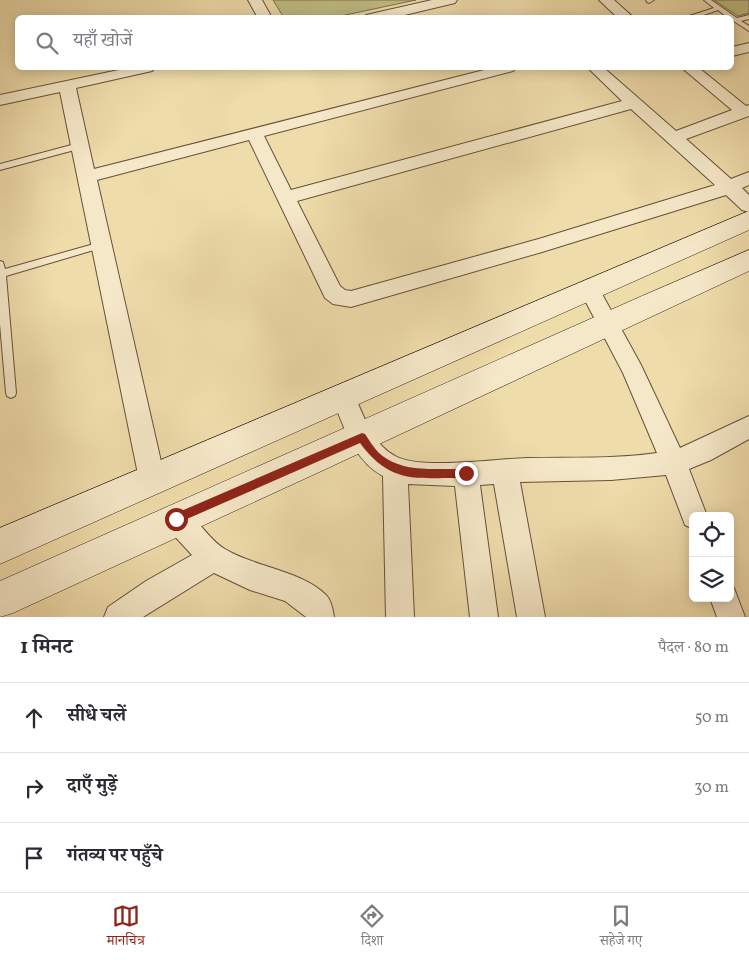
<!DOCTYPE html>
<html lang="hi">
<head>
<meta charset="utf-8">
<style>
  :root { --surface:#fff; --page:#f2f2f3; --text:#2b2b33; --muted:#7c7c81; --line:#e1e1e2; --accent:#8f2418 }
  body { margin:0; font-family:Vollkorn,"Noto Serif Devanagari",serif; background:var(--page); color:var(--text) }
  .controls { position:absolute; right:15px; bottom:15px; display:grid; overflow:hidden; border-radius:8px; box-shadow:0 2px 12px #0003 }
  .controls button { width:45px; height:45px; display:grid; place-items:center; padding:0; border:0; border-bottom:1px solid var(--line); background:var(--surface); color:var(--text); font:25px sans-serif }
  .stop { position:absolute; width:15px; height:15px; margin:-11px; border:4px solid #8f2418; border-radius:50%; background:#fff }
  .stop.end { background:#8f2418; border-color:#fff; box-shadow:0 1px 5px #0008 }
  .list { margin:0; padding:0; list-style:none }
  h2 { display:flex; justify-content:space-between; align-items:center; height:65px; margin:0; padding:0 20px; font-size:21px }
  h2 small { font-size:16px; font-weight:400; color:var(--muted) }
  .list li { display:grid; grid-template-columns:32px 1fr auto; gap:15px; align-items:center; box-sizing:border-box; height:70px; padding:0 20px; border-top:1px solid var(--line) }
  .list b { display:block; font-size:19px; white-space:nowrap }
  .list em { font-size:16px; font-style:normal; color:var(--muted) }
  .icon { flex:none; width:28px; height:28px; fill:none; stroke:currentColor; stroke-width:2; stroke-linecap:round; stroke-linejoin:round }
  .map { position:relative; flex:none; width:749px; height:617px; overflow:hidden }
  .search { position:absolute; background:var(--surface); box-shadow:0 2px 12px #0003; left:15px; right:15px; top:15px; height:55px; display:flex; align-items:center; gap:12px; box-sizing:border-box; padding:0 18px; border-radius:8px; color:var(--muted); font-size:19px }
  .sheet { height:275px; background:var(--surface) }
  nav { display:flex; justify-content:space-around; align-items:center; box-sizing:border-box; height:70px; border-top:1px solid var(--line); background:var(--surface); font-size:14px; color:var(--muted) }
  nav a { display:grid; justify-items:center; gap:2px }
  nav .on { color:var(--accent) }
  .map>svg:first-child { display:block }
  .green { fill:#c0be84; stroke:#7c704c }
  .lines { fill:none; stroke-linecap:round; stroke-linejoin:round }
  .lane-casing { stroke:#665039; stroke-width:2 }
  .street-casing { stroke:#665039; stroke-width:2 }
  .secondary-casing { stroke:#382213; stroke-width:1 }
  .lane { fill:#f5e8c8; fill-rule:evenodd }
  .street { fill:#f5e8c8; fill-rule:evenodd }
  .secondary { fill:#f5e8c8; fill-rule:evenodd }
  .route { fill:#8f2418 }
</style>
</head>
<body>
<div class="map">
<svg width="749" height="617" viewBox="0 0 749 617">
  <rect width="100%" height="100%" fill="#efdcab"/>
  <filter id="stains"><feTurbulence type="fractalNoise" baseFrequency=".004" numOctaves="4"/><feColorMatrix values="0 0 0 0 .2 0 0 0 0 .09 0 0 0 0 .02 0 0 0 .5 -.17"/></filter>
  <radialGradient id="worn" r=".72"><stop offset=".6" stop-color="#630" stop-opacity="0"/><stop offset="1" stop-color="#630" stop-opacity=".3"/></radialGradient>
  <path class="green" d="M273 0H416L336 17 284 18Z
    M714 0H749V13L738 16Z"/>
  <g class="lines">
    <g class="lane-casing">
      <path id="lane" d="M646 0H654L649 3 647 2Z
        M704 0H711L737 18 749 15V19L741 21 749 26V31L732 20V18H728L718 10 695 18H683L714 8Z
        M79 143 83 146 82 148 0 170V164Z
        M101 242 106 245 104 247 6 276 16 393 15 396 11 398 7 396 6 393 0 324V261L3 262 5 269Z"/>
    </g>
    <g class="street-casing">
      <path id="street" d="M248 0H262L272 18H258Z
        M432 0H457L455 3 392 18H364L366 15Z
        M599 0H614L634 18H618Z
        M749 43V52L732 56V47Z
        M128 68H155L152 71 76 88 94 169 492 68H516L513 71 264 136 291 190 622 101 588 68H604L676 131 732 110 682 68H699L746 106 749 105V116L686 139 731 179 749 172V185L742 188 749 195V212L742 210 726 195 542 252 351 307 333 304 325 298 249 140 97 180 165 479 161 488 152 491 143 488 139 479 60 92 0 105V95ZM631 109 715 185 542 238 351 291 345 290 340 286 297 201Z
        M589 281 596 283 641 365 680 448 749 416V439L711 460 689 469 707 516H693V529L685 525 666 475 611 480 520 482 545 617H517L494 484 480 485 498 617H470L455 486 408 484 414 617H386L383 476C354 461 343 425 332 397L336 390 344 387 352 390C363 413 371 443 395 456 419 470 497 459 527 458 571 457 615 459 657 453L623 373 579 289 582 283Z
        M176 506C197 514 206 538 225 549 254 567 303 571 326 595 331 600 333 610 334 617H306L285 601 250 590 214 573 143 617H104L108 607 146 581 192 555 167 528 163 519 167 510Z
        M730 586 734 588 745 617H717L710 598H730Z"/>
    </g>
    <g class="secondary-casing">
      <path id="secondary" d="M749 211V230L0 564V528Z
        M749 250V271L328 468 13 613 0 617V581L642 296Z"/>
    </g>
    <use href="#lane" class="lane"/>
    <use href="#street" class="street"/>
    <use href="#secondary" class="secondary"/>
  </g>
  <path class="route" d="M362 433 365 434C369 440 374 448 379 453 402 474 437 468 466 469L471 473 466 478C417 477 392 486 360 443L180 522H172V515Z"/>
  <rect width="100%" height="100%" filter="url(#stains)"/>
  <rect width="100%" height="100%" fill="url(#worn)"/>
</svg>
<div class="controls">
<button><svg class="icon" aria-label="locate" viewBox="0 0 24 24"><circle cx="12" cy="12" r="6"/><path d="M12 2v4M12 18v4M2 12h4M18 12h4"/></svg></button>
<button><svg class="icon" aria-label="layers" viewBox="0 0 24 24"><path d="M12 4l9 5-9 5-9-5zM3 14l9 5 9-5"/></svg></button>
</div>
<div class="stop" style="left:176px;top:519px"></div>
<div class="stop end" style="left:466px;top:473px"></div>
<div class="search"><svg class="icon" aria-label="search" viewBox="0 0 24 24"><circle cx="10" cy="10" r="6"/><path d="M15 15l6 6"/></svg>यहाँ खोजें</div>
</div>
<section class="sheet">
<h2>1 मिनट<small>पैदल · 80 m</small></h2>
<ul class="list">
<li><svg class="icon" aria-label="ahead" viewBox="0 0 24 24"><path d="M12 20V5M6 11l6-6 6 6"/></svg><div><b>सीधे चलें</b></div><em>50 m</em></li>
<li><svg class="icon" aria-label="right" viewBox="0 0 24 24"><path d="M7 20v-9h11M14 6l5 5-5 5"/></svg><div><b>दाएँ मुड़ें</b></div><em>30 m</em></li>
<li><svg class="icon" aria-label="arrive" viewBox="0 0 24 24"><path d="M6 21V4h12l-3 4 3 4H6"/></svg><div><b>गंतव्य पर पहुँचे</b></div></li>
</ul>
</section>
<nav>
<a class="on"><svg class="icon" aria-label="map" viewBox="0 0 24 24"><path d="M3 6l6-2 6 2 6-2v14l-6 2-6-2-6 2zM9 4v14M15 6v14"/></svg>मानचित्र</a>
<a><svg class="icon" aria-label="directions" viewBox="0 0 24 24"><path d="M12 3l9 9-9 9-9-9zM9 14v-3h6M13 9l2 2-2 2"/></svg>दिशा</a>
<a><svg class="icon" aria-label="saved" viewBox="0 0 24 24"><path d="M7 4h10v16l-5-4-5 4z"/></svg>सहेजे गए</a>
</nav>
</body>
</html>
